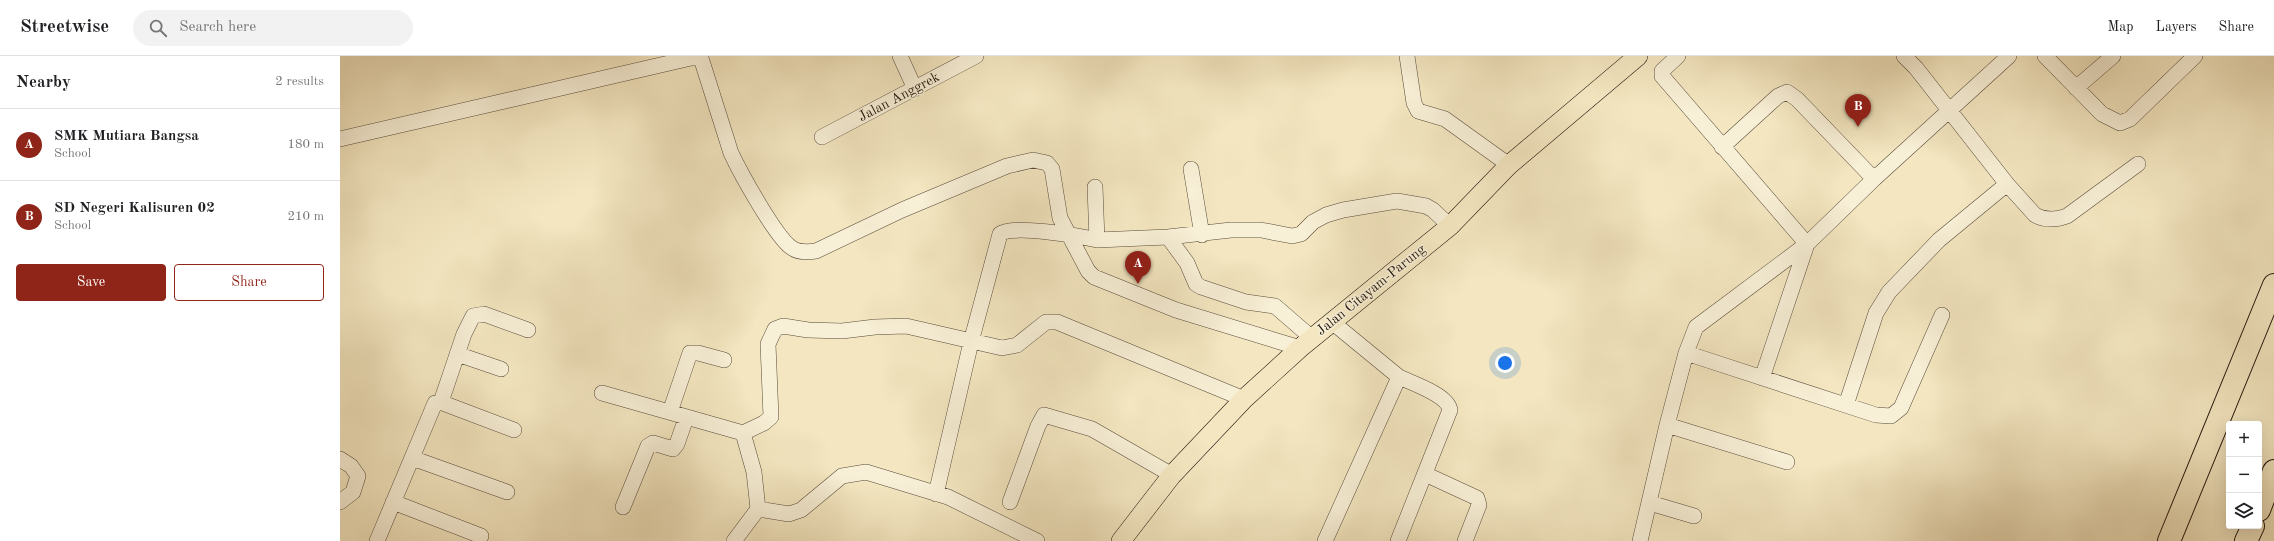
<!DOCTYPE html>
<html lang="en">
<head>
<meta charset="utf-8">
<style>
  :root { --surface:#fff; --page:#f2f2f2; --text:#202124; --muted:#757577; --line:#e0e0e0; --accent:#8f2418 }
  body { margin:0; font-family:"Old Standard TT",serif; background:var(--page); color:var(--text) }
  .controls { position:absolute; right:12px; bottom:12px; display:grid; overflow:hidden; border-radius:4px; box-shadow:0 4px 16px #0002 }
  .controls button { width:36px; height:36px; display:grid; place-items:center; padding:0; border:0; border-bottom:1px solid var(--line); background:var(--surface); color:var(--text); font:20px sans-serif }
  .you { position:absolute; left:1165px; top:307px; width:14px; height:14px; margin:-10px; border:3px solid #fff; border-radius:50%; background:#1a73e8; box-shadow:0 0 0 6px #1a73e833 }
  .badge { display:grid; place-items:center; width:26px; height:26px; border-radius:50%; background:var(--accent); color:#fff; font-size:13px; font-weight:700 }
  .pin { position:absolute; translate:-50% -33px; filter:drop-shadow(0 1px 2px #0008) }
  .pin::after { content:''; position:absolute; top:21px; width:14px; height:12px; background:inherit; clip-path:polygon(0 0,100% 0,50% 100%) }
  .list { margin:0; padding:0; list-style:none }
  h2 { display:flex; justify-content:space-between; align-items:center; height:52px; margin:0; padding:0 16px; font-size:17px }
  h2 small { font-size:13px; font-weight:400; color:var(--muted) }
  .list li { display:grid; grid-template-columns:26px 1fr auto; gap:12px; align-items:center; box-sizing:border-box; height:72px; padding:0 16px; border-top:1px solid var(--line) }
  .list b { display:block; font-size:15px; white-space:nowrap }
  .list p { margin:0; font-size:13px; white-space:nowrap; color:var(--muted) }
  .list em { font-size:13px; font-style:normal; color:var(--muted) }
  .actions { display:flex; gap:8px; padding:12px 16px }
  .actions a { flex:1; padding:9px 0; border:1px solid var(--accent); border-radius:4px; text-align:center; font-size:14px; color:var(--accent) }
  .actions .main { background:var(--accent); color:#fff }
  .icon { flex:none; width:22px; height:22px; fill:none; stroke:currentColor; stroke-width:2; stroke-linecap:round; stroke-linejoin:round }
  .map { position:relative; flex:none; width:1934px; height:485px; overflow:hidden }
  header { display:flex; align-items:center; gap:24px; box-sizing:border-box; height:56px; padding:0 20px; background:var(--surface); border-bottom:1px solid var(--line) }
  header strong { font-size:19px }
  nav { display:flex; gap:22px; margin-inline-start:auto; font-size:14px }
  .search { width:280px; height:36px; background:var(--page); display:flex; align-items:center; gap:10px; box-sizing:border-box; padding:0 14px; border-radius:22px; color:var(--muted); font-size:15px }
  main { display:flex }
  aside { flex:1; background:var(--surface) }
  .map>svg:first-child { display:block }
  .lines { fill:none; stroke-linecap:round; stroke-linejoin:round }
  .minor-casing { stroke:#584b3a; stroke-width:16 }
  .major-casing { stroke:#24170e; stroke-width:20 }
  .highway-casing { stroke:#24170e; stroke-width:24 }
  .minor { stroke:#f7efd6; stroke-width:15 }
  .major { stroke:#f3e6c0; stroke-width:19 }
  .highway { stroke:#f3e6c0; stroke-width:22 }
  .labels { text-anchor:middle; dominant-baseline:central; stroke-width:3; stroke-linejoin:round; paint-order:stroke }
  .street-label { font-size:14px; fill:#24170e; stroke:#f7efd6 }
</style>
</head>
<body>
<header>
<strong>Streetwise</strong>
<div class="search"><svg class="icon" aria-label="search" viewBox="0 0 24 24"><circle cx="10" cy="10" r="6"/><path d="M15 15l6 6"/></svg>Search here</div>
<nav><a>Map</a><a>Layers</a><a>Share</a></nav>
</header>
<main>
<aside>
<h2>Nearby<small>2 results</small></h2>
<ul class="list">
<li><span class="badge">A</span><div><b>SMK Mutiara Bangsa</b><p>School</p></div><em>180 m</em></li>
<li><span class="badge">B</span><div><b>SD Negeri Kalisuren 02</b><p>School</p></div><em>210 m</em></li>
</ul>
<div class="actions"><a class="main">Save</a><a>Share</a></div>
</aside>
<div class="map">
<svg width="1934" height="485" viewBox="0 0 1934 485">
  <rect width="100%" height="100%" fill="#f3e6c0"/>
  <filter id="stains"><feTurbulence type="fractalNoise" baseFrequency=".005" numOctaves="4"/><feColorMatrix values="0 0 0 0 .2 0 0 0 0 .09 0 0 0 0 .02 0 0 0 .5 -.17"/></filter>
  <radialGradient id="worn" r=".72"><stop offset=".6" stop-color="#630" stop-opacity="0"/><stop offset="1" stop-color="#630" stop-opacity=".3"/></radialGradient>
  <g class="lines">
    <g class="minor-casing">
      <path id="minor" d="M560 0 575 33
        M1067 0 1074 47 1078 55 1105 63 1169 109
        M1338 0 1322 15V20L1467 188 1534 123 1669 0
        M1564 0 1576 12 1667 128 1695 159C1706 165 1716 164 1727 160L1798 108
        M1705 0 1762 58 1780 67 1790 63 1855 0
        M1736 32 1773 0
        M482 81 636 0
        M0 83 351 2H361L391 97C400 116 436 182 452 192 459 197 468 196 476 195L562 154 667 110 693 104 707 107 712 113 720 162 748 215 754 221 836 254 960 292
        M1382 91 1438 40 1447 36 1457 43 1534 123
        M851 113 862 179
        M755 131 757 184 828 181 891 174H921L952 180 961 178 973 166 986 159 1003 154 1057 145 1086 150 1093 154 1110 170
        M828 181 847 207 856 228 861 231 906 246 935 250 972 282
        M1346 297 1536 359 1551 360 1561 352 1602 259
        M117 298 161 313
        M1422 322 1467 188
        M262 337 403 377 414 416 418 453
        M101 346 124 278 133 260 144 258 188 274
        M1506 349 1536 257 1549 236 1599 184 1667 128
        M330 356 350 297H358L384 304
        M1327 369 1447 406
        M403 377 424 367 431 361 428 288 435 273 443 270 468 274 502 275 535 271 566 270 662 292 677 289 706 266H717L904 343
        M72 402 167 436
        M0 403 11 410 18 420 13 436 0 446
        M1085 418 1137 442 1139 449 1125 485
        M596 438 631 286 660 178C671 168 740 180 757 184
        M53 446 141 480
        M670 446 698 370 704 359 752 373 832 419
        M1310 447 1354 460
        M283 451 308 390 313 387 333 393 337 388 346 362
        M37 485 95 347 100 346 174 374
        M394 485 418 453 449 458 461 454 502 420 526 416 608 441 697 485
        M985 485 1059 321 992 266
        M1058 485 1110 354C1108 339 1072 327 1059 321
        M1300 485 1327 369 1346 297 1356 271 1467 188"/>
    </g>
    <g class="major-casing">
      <path id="major" d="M781 485 832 419 904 343 960 292 1110 170 1169 109 1298 0"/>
    </g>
    <g class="highway-casing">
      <path id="highway" d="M1919 454 1934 415
        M1829 485 1934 229
        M1906 485 1913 470"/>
    </g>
    <use href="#minor" class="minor"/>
    <use href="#major" class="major"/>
    <use href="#highway" class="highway"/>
  </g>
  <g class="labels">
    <g class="street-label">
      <text transform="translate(559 41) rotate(-28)">Jalan Anggrek</text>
      <text transform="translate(1031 234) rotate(-39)">Jalan Citayam-Parung</text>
    </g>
  </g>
  <rect width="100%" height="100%" filter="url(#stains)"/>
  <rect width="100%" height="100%" fill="url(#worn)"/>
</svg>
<div class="controls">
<button>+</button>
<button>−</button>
<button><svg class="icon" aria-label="layers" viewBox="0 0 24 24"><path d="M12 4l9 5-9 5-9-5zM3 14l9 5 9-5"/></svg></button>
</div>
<div class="you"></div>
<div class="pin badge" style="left:798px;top:228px">A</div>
<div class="pin badge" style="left:1518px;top:71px">B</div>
</div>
</main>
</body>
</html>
